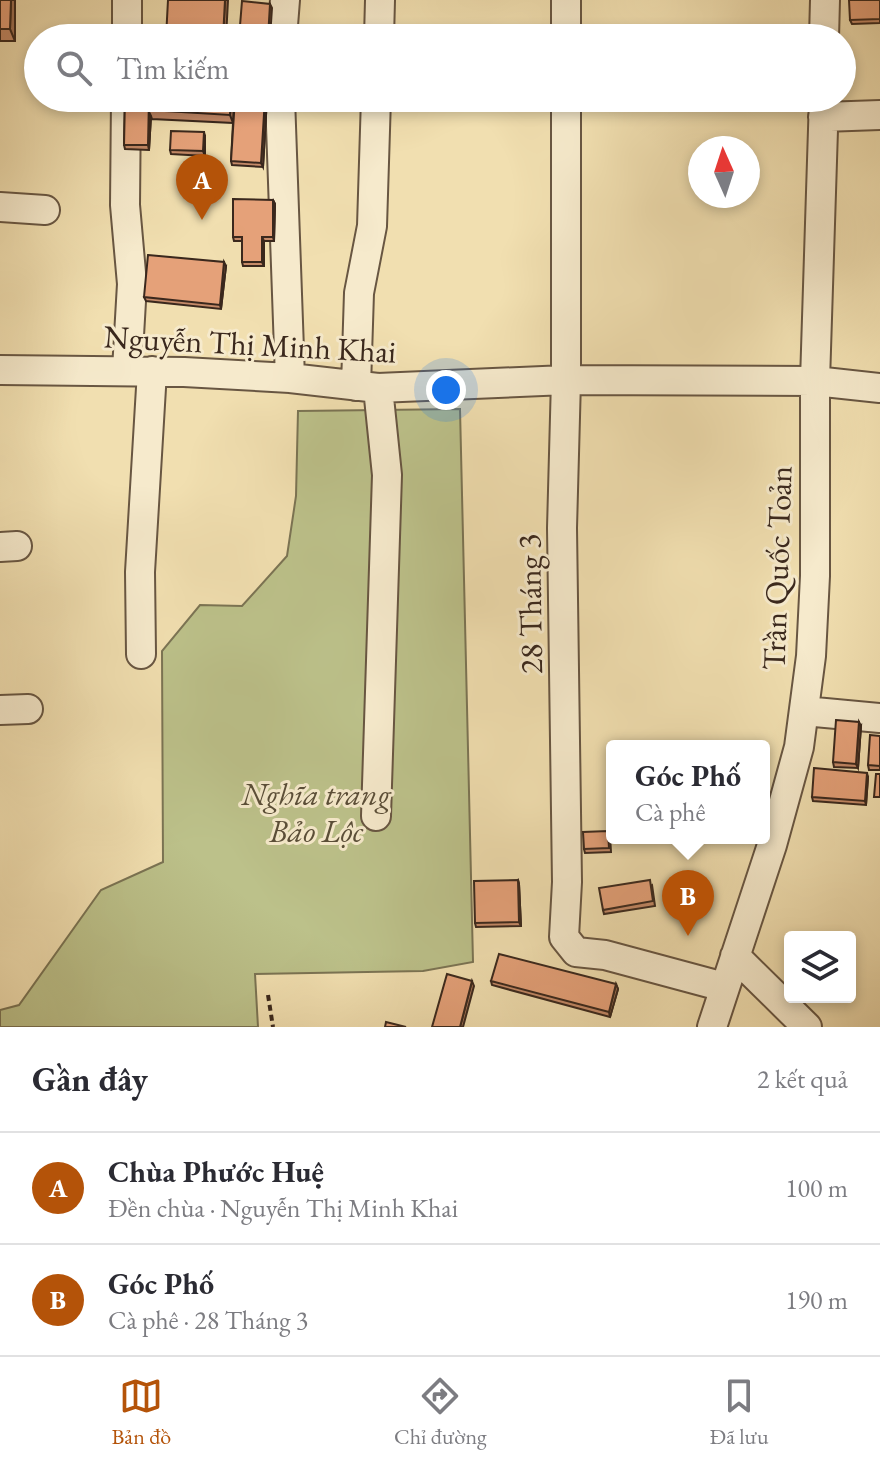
<!DOCTYPE html>
<html lang="vi">
<head>
<meta charset="utf-8">
<style>
  :root { --surface:#fff; --page:#f2f2f3; --text:#2b2b33; --muted:#7c7c81; --line:#e1e1e2; --accent:#b45309 }
  body { margin:0; font-family:"EB Garamond",serif; background:var(--page); color:var(--text) }
  .controls { position:absolute; right:24px; bottom:24px; display:grid; overflow:hidden; border-radius:8px; box-shadow:0 4px 12px #0003 }
  .controls button { width:72px; height:72px; display:grid; place-items:center; padding:0; border:0; border-bottom:2px solid var(--line); background:var(--surface); color:var(--text); font:40px sans-serif }
  .compass { position:absolute; left:688px; top:136px; width:72px; height:72px; border-radius:50%; background:var(--surface); box-shadow:0 4px 12px #0003; rotate:357deg }
  .you { position:absolute; left:446px; top:390px; width:28px; height:28px; margin:-20px; border:6px solid #fff; border-radius:50%; background:#1a73e8; box-shadow:0 0 0 12px #1a73e833 }
  .badge { display:grid; place-items:center; width:52px; height:52px; border-radius:50%; background:var(--accent); color:#fff; font-size:26px; font-weight:700 }
  .pin { position:absolute; translate:-50% -66px; filter:drop-shadow(0 2px 4px #0008) }
  .pin::after { content:''; position:absolute; top:42px; width:28px; height:24px; background:inherit; clip-path:polygon(0 0,100% 0,50% 100%) }
  .popup { position:absolute; left:606px; top:740px; width:164px; height:104px; box-sizing:border-box; display:grid; place-content:center; border-radius:8px; background:var(--surface); filter:drop-shadow(0 2px 6px #0005); font-size:26px; white-space:nowrap; color:var(--muted) }
  .popup b { font-size:30px; color:var(--text) }
  .popup::after { content:''; position:absolute; left:50%; top:100%; margin-left:-16px; border:16px solid transparent; border-top-color:var(--surface) }
  .list { margin:0; padding:0; list-style:none }
  h2 { display:flex; justify-content:space-between; align-items:center; height:104px; margin:0; padding:0 32px; font-size:34px }
  h2 small { font-size:26px; font-weight:400; color:var(--muted) }
  .list li { display:grid; grid-template-columns:52px 1fr auto; gap:24px; align-items:center; box-sizing:border-box; height:112px; padding:0 32px; border-top:2px solid var(--line) }
  .list b { display:block; font-size:30px; white-space:nowrap }
  .list p { margin:0; font-size:26px; white-space:nowrap; color:var(--muted) }
  .list em { font-size:26px; font-style:normal; color:var(--muted) }
  .icon { flex:none; width:44px; height:44px; fill:none; stroke:currentColor; stroke-width:2; stroke-linecap:round; stroke-linejoin:round }
  .map { position:relative; flex:none; width:880px; height:1027px; overflow:hidden }
  .search { position:absolute; background:var(--surface); box-shadow:0 4px 12px #0003; left:24px; right:24px; top:24px; height:88px; display:flex; align-items:center; gap:20px; box-sizing:border-box; padding:0 28px; border-radius:44px; color:var(--muted); font-size:30px }
  .sheet { height:328px; background:var(--surface) }
  nav { display:flex; justify-content:space-around; align-items:center; box-sizing:border-box; height:112px; border-top:2px solid var(--line); background:var(--surface); font-size:22px; color:var(--muted) }
  nav a { display:grid; justify-items:center; gap:4px }
  nav .on { color:var(--accent) }
  .map>svg:first-child { display:block }
  .green { fill:#bcc18a; stroke:#7b7454; stroke-width:2 }
  .lines { fill:none; stroke-linecap:round; stroke-linejoin:round }
  .minor-casing { stroke:#685642; stroke-width:32 }
  .path { stroke:#3a281d; stroke-width:4; stroke-dasharray:6 4; stroke-linecap:butt }
  .minor { stroke:#f6eacc; stroke-width:28 }
  .wall { fill:#c58a68; stroke:#3a281d; stroke-width:2 }
  .shaded-wall { fill:#a07155; stroke:#3a281d; stroke-width:2 }
  .building { fill:#e5a179; stroke:#3a281d; stroke-width:2 }
  .labels { text-anchor:middle; dominant-baseline:central; stroke-width:6; stroke-linejoin:round; paint-order:stroke }
  .street-label { font-size:32px; fill:#3a281d; stroke:#f6eacc }
  .park-label { font-size:32px; font-style:italic; fill:#5a4e38; stroke:#f6eacc }
</style>
</head>
<body>
<div class="map">
<svg width="880" height="1027" viewBox="0 0 880 1027">
  <rect width="100%" height="100%" fill="#f1dfb0"/>
  <filter id="stains"><feTurbulence type="fractalNoise" baseFrequency=".0025" numOctaves="4"/><feColorMatrix values="0 0 0 0 .2 0 0 0 0 .09 0 0 0 0 .02 0 0 0 .5 -.17"/></filter>
  <radialGradient id="worn" r=".72"><stop offset=".6" stop-color="#630" stop-opacity="0"/><stop offset="1" stop-color="#630" stop-opacity=".3"/></radialGradient>
  <path class="green" d="M460 409 473 962 423 971 255 974 258 1027H0V1010L19 1005 101 890 163 862 162 651 200 605 242 606 287 556 296 496 298 411Z"/>
  <g class="lines">
    <g class="minor-casing">
      <path id="minor" d="M127 0V38
        M566 0V38
        M282 38 285 0
        M379 38 380 0
        M824 38 825 0
        M126 98 125 205 132 284 127 370
        M280 98 290 378
        M566 98V380L562 528 567 882 564 937 576 952 605 955 724 987
        M823 117 880 115
        M0 207 45 210
        M0 370 184 372 290 378 378 388 566 380 815 381 880 388
        M356 386 359 293 372 226 376 98
        M0 547 17 546
        M141 654 140 572 152 371
        M0 710 28 709
        M804 711 880 718
        M376 816 387 475 378 388
        M735 956 807 1027
        M712 1027 772 845 799 747 811 656 815 576V381L824 98"/>
    </g>
    <path class="path" d="M268 995 273 1027"/>
    <use href="#minor" class="minor"/>
  </g>
  <path class="wall" d="M0 0H15V41H0Z
    M880 0V23L852 24 850 20Z
    M125 98H232L234 106 267 98 263 167 232 165 231 161 233 123 152 119 151 116 149 150 125 149 124 145Z
    M205 136V156L171 154 170 150Z
    M273 200 275 204 274 241H264V266H243L242 262V241H234L233 237Z
    M226 266 221 309 146 301 144 297Z
    M861 726 858 768 834 767 833 762Z
    M880 736V770H869L868 765Z
    M868 777 866 805 813 801 812 797Z
    M610 835 611 852 585 853 584 849Z
    M518 880 519 884 521 926 476 927 475 923Z
    M652 885 655 906 604 914 603 910Z
    M491 981 616 984 618 989 610 1017 492 985Z"/>
  <path class="shaded-wall" d="M11 0H15V41L10 29Z
    M225 0H228L226 38H223Z
    M270 4 272 8 270 38H268Z
    M231 98 234 106 233 123 230 115Z
    M265 98H267L263 167 261 163Z
    M149 112 151 116 149 150 148 145Z
    M204 132 205 136V156L203 151Z
    M273 200 275 204 274 241 273 237Z
    M262 237 264 241V266L262 262Z
    M224 262 226 266 221 309 220 305Z
    M859 722 861 726 858 768 856 764Z
    M867 773 868 777 866 805 865 801Z
    M518 880 519 884 521 926 519 922Z
    M472 981 474 986 463 1027H460Z
    M616 984 618 989 610 1017 609 1012Z"/>
  <path class="building" d="M0 0H11L10 29H0Z
    M168 0H225L223 38H166Z
    M849 0H880V19L850 20Z
    M242 1 270 4 268 38H239Z
    M125 98H149L148 145H124Z
    M149 98H231L230 115 149 110Z
    M235 98H265L261 163 231 161Z
    M171 131 204 132 203 151 170 150Z
    M233 199 273 200V237H262V262H242V237H233Z
    M148 255 224 262 220 305 144 297Z
    M836 720 859 722 856 764 833 762Z
    M870 735 880 736V766L868 765Z
    M814 768 867 773 865 801 812 797Z
    M876 774H880V797H874Z
    M608 831 609 848 584 849 583 832Z
    M518 880 519 922 475 923 474 881Z
    M650 880 653 901 603 910 599 888Z
    M499 954 616 984 609 1012 491 981Z
    M447 974 472 981 460 1027H432Z
    M386 1022 406 1027H385Z"/>
  <g class="labels">
    <g class="street-label">
      <text transform="translate(250 344) rotate(3)">Nguyễn Thị Minh Khai</text>
      <text transform="translate(777 568) rotate(-88)">Trần Quốc Toản</text>
      <text transform="translate(530 604) rotate(-91)">28 Tháng 3</text>
    </g>
    <g class="park-label">
      <text x="316" y="794">Nghĩa trang<tspan x="316" dy="37">Bảo Lộc</tspan></text>
    </g>
  </g>
  <rect width="100%" height="100%" filter="url(#stains)"/>
  <rect width="100%" height="100%" fill="url(#worn)"/>
</svg>
<div class="controls">
<button><svg class="icon" aria-label="layers" viewBox="0 0 24 24"><path d="M12 4l9 5-9 5-9-5zM3 14l9 5 9-5"/></svg></button>
</div>
<svg class="compass" viewBox="-18 -18 36 36"><path d="M0-13l5 13h-10z" fill="#e53935"/><path d="M0 13l5-13h-10z" fill="#7c7c81"/></svg>
<div class="you"></div>
<div class="pin badge" style="left:202px;top:220px">A</div>
<div class="pin badge" style="left:688px;top:936px">B</div>
<div class="popup"><b>Góc Phố</b>Cà phê</div>
<div class="search"><svg class="icon" aria-label="search" viewBox="0 0 24 24"><circle cx="10" cy="10" r="6"/><path d="M15 15l6 6"/></svg>Tìm kiếm</div>
</div>
<section class="sheet">
<h2>Gần đây<small>2 kết quả</small></h2>
<ul class="list">
<li><span class="badge">A</span><div><b>Chùa Phước Huệ</b><p>Đền chùa · Nguyễn Thị Minh Khai</p></div><em>100 m</em></li>
<li><span class="badge">B</span><div><b>Góc Phố</b><p>Cà phê · 28 Tháng 3</p></div><em>190 m</em></li>
</ul>
</section>
<nav>
<a class="on"><svg class="icon" aria-label="map" viewBox="0 0 24 24"><path d="M3 6l6-2 6 2 6-2v14l-6 2-6-2-6 2zM9 4v14M15 6v14"/></svg>Bản đồ</a>
<a><svg class="icon" aria-label="directions" viewBox="0 0 24 24"><path d="M12 3l9 9-9 9-9-9zM9 14v-3h6M13 9l2 2-2 2"/></svg>Chỉ đường</a>
<a><svg class="icon" aria-label="saved" viewBox="0 0 24 24"><path d="M7 4h10v16l-5-4-5 4z"/></svg>Đã lưu</a>
</nav>
</body>
</html>
